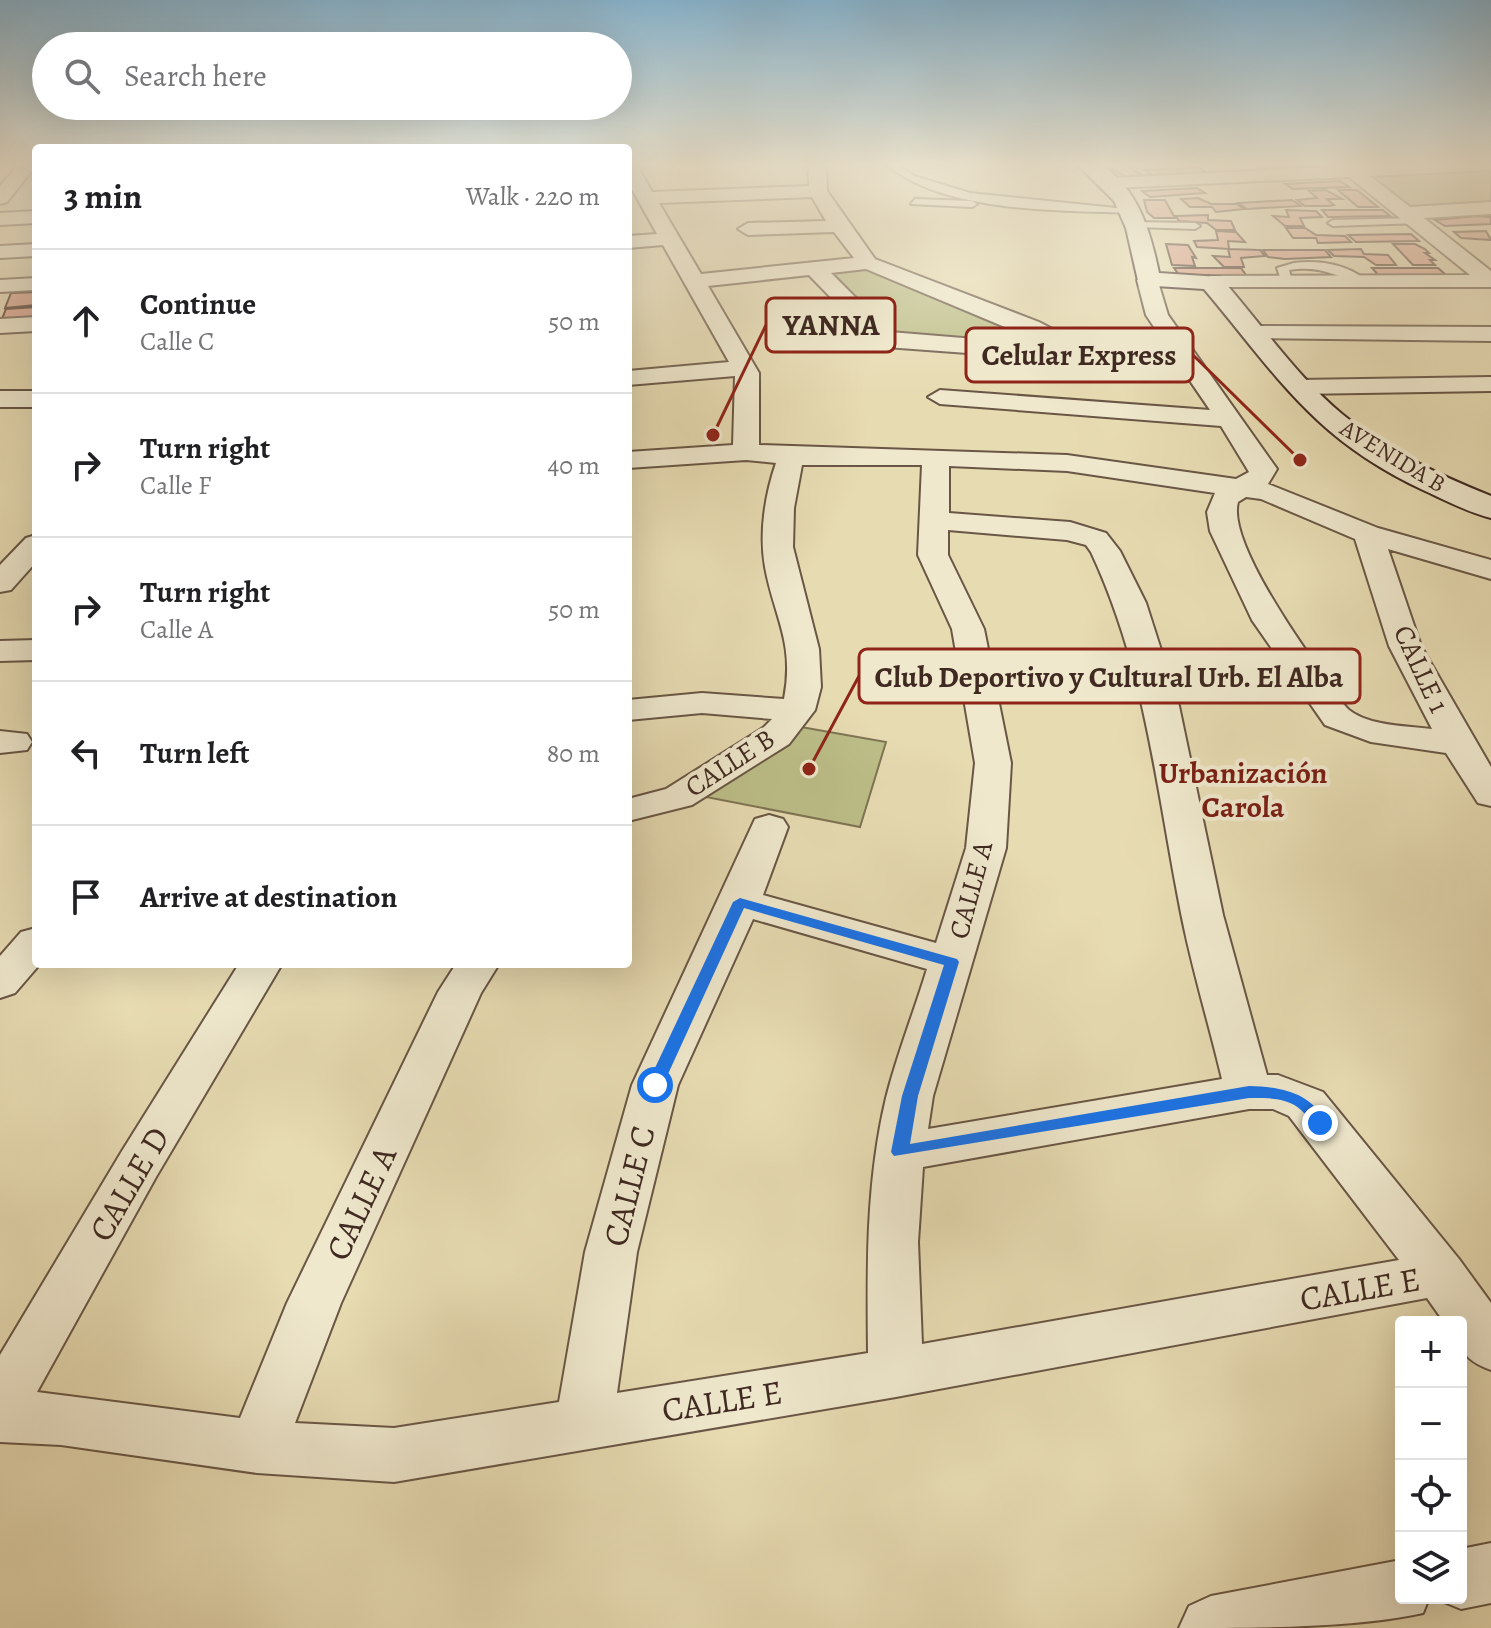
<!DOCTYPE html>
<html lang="en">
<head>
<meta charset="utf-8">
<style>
  :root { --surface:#fff; --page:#f6f6f6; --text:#202124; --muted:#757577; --line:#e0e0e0 }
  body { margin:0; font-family:Alegreya,serif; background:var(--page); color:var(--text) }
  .controls { position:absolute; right:24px; bottom:24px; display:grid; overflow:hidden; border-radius:8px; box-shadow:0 8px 32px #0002 }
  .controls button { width:72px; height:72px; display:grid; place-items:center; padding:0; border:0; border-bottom:2px solid var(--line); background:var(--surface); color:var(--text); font:40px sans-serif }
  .stop { position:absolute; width:24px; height:24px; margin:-18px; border:6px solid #1a73e8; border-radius:50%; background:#fff }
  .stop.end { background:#1a73e8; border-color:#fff; box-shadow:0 2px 8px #0008 }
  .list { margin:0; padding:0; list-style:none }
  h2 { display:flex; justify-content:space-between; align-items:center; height:104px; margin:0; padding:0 32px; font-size:34px }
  h2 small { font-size:26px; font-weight:400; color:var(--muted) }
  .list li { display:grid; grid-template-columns:52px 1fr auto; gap:24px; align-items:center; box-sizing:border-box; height:144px; padding:0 32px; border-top:2px solid var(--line) }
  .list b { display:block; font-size:30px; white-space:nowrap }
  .list p { margin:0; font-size:26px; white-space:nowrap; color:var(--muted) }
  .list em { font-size:26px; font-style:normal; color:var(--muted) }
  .icon { flex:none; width:44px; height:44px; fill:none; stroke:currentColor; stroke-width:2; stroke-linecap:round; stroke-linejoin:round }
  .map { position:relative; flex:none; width:1491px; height:1628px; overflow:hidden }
  .search { position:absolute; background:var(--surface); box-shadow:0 8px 32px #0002; left:32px; top:32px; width:600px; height:88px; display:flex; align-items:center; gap:20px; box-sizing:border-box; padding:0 28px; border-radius:44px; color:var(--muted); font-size:30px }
  .panel { position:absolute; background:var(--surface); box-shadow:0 8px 32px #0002; left:32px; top:144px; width:600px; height:824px; border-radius:8px }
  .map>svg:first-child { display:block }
  .green { fill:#bcbe88; stroke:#7e7454; stroke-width:2 }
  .building { fill:#dfa08b; stroke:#3f2921; stroke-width:2 }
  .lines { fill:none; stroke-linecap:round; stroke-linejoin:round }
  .service-casing { stroke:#695645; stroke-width:4 }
  .minor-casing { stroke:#695645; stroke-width:4 }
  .secondary-casing { stroke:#3f2921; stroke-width:4 }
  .service { fill:#efe8cd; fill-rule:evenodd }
  .minor { fill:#efe8cd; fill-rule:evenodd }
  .secondary { fill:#efe8cd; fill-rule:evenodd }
  .route { fill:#1a73e8 }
  .labels { text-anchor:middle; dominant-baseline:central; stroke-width:8; stroke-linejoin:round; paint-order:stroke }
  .far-street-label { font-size:24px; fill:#3f2921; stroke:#efe8cd }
  .street-label { font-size:28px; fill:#3f2921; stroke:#efe8cd }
  .neighbourhood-label { font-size:30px; font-weight:bold; fill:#7a1f14; stroke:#efe8cd }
  .near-street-label { font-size:34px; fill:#3f2921; stroke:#efe8cd }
  .leader { fill:none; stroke:#8f2418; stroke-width:3 }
  .callout-dot { fill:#8f2418; stroke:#efe8cd; stroke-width:3 }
  .callout { fill:#efe8cd; stroke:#8f2418; stroke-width:3 }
  .callout-label { font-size:30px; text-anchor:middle; font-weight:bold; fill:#3f2921 }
</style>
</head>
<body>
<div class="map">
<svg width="1491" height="1628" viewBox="0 0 1491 1628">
  <rect width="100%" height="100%" fill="#e7dbb2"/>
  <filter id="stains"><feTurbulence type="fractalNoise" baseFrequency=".0025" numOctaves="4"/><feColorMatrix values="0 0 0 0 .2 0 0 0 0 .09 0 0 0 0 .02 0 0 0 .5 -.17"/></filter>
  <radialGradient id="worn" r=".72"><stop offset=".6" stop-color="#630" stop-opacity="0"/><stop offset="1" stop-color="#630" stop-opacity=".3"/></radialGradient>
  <path class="green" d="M1491 167V206L1410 209 1365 174Z
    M865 268 1026 331 1051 347 888 335 826 271Z
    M801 727 886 742 860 827 701 796Z"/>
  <path class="building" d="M1105 164H1124L1145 177 1127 178Z
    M1311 164 1316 168 1262 170 1254 165Z
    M1200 168 1207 173 1152 175 1145 170Z
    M1340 181 1349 187 1293 189 1285 184Z
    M1197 188 1205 193 1150 197 1142 191Z
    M1326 190 1342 199H1327L1334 205 1328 206H1305L1297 200 1317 198 1309 191Z
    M1338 190H1357L1378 207H1358Z
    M1198 198 1211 204H1237L1244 209 1216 212 1212 207H1190L1181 199Z
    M1144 200H1165L1175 218H1154L1147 212Z
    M1292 200 1301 206 1247 209 1238 203Z
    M1286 210 1316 211 1322 217 1300 218 1304 226H1285L1273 216 1289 217Z
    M1322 210H1383L1390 216 1328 217Z
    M1208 215V220L1231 221 1235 230H1216L1207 223 1179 221 1176 216Z
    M1476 216 1491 217V224L1445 226 1435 220Z
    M1286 228H1305L1316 235 1345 236 1351 242 1318 243 1316 238H1293Z
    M1216 231 1236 232 1245 242 1228 241 1229 249 1197 247 1194 241 1218 240Z
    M1486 231 1491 240 1461 238 1454 232Z
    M1411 234 1419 241 1356 242 1348 235Z
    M1166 244 1188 245 1196 258 1192 257 1195 266 1172 265Z
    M1393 244H1415L1425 249 1429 253H1425L1435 260H1430L1435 265H1413Z
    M1228 249 1260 250 1265 256 1241 258 1244 267H1224L1213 256 1230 257Z
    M1361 249 1364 254 1388 255 1396 265H1376L1364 257 1334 256 1328 250Z
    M1263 250H1325L1331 257 1285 259 1268 257Z
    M1174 268H1241L1246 275H1179Z
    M1372 268H1438L1446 275 1379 276Z
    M36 292V305L5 308 11 293Z
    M36 307 31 322 0 324 6 309Z"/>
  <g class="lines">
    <g class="service-casing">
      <path id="service" d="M886 164H897L914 176 970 193 1136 210 1131 213C1059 210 943 213 886 164Z
        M915 199 972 201 977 204 972 207 911 204Z
        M1416 218 1420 223 1333 226 1328 223 1333 220Z
        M1133 222 1195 223 1200 226 1195 229 1137 227Z
        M1294 263C1319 260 1347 264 1367 281L1361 284C1335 275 1318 265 1289 270L1292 281 1282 283 1277 268Z"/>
    </g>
    <g class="minor-casing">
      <path id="minor" d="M628 164H636L652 192 809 186 808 164H826L827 191 875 259 1039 322 1089 348 1172 354 1146 315 1137 280 1148 274 1156 275 1168 315 1277 469 1268 484 1378 528 1491 560V579L1388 549 1421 646 1491 767V806L1478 803 1446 753 1371 742 1325 725 1252 620 1210 531 1207 512 1215 493 1067 471 949 466V513L1070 522 1106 533 1120 551 1146 603 1179 706 1223 915 1267 1075H1278L1323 1092 1459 1259 1491 1303V1370C1462 1359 1461 1351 1461 1322H1444L1427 1298 896 1397 394 1482 257 1473 61 1445 0 1442V1355L122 1151 239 964H282L156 1177 37 1392 240 1418 287 1303 438 992 456 964H499L481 993 341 1303 295 1423 394 1428 559 1402 585 1252 632 1085 755 819 769 815 783 819 788 827 763 895 936 943 966 848 975 763 952 629 918 555 922 465H802L794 508 793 547 819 649 821 687 815 710 789 744 692 805 628 821V799L666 789 763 728 772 719 702 713 628 720V700L702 693 784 699C795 642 774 617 765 567 759 533 765 495 776 463L746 460 628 468V452L733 445 735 376 628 385V371L729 362 663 245 628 248V236L657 234 628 182ZM812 197 826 221 748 223 738 229 748 235 834 232 854 258 701 274 659 203ZM866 269 1048 345 890 332 831 273ZM809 275 874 342 886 347 1182 369 1210 410 940 390 928 397 940 404 1221 426 1249 472 1236 479 1067 455 759 445V373L708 286ZM1246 497 1261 499 1355 539 1389 646 1432 729C1408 726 1369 726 1349 710 1341 703 1334 689 1327 680 1303 647 1227 541 1238 502ZM948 530 1067 540 1086 545 1091 552C1146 670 1156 787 1181 913 1192 969 1209 1024 1222 1079L928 1129 933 1096 1006 848 1011 763 984 629 948 555ZM753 919 927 969C914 1012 897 1054 886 1098 866 1182 867 1267 868 1353L617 1393 637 1252 678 1085ZM1249 1109H1273L1289 1116 1399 1260 922 1344 918 1242 923 1167Z
        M1391 164H1491V170L1370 176 1410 207 1491 202V214L1424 218 1491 271V287H1203L1200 282 1211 276 1470 275 1349 177 1114 188 1105 183 1114 178Z
        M21 168 30 173 7 202 0 204V186L15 169Z
        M36 211V223L0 225V213Z
        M36 244V256L0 258V246Z
        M36 278V290L0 292V280Z
        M36 317V331L0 333V319Z
        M1256 326 1491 327V341L1248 338 1245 333Z
        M1491 377V391L1298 394 1286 387 1298 380Z
        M0 391H36V407H0Z
        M36 535V562L11 590 0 592V565L26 538Z
        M36 640V660L0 661V641Z
        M0 731 27 734 32 742 27 750 0 753Z
        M36 928V964H40L15 993 0 998V956L21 932Z
        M1491 1543V1603L1461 1609 1439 1600 1461 1598V1549Z
        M1401 1560V1598H1429L1423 1613C1356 1628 1253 1628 1179 1628L1189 1606 1211 1596Z"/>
    </g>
    <g class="secondary-casing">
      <path id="secondary" d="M1077 164H1101C1139 191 1150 230 1159 273L1220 277C1260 322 1295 375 1342 414 1385 450 1439 475 1491 496V518C1467 512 1445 500 1423 490 1314 439 1278 377 1204 289L1139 285 1126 228 1114 201Z"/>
    </g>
    <use href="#service" class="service"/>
    <use href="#minor" class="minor"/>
    <use href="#secondary" class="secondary"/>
  </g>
  <linearGradient id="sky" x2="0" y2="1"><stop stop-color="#87b6d2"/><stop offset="0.42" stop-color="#f4efdc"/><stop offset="1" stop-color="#f4efdc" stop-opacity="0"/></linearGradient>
  <rect width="1491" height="392" fill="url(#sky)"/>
  <path class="route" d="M740 898 957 959 959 962 918 1096 910 1144 1249 1086C1283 1087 1309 1092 1328 1123L1320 1129C1310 1125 1309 1117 1301 1110 1288 1097 1266 1098 1249 1098L894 1156 891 1152 902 1096 944 965 744 908 663 1085 655 1091 650 1089 647 1085 733 902Z"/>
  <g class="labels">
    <g class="far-street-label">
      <text transform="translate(1393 456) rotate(31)">AVENIDA B</text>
    </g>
    <g class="street-label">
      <text transform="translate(1421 669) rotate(65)">CALLE 1</text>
      <text transform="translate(730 763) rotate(-33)">CALLE B</text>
      <text transform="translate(971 890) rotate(-75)">CALLE A</text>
    </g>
    <g class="neighbourhood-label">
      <text x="1243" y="773">Urbanización<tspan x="1243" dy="34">Carola</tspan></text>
    </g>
    <g class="near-street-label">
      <text transform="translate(129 1184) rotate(-60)">CALLE D</text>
      <text transform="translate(629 1186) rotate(-76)">CALLE C</text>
      <text transform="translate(361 1203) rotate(-65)">CALLE A</text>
      <text transform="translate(1360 1289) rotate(-10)">CALLE E</text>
      <text transform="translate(722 1401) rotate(-9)">CALLE E</text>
    </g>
  </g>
  <path class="leader" d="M713 435L766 325M1300 460L1193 355M809 769L859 676"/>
  <g class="callout-dot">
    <circle cx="713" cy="435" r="8"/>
    <circle cx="1300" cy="460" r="8"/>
    <circle cx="809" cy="769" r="8"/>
  </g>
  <g class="callout">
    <rect x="766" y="298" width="129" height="54" rx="8"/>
    <rect x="966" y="328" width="227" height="54" rx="8"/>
    <rect x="859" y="649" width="501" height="54" rx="8"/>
  </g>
  <g class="callout-label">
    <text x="831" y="335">YANNA</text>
    <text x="1079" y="365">Celular Express</text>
    <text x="1109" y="687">Club Deportivo y Cultural Urb. El Alba</text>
  </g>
  <rect width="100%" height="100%" filter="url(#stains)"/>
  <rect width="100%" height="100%" fill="url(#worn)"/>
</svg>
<div class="controls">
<button>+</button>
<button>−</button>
<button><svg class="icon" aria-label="locate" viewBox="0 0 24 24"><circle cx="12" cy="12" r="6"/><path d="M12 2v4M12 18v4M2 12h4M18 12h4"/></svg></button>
<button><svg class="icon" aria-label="layers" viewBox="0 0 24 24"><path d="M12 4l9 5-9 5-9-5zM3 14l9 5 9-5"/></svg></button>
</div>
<div class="stop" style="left:655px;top:1085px"></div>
<div class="stop end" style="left:1320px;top:1123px"></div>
<div class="search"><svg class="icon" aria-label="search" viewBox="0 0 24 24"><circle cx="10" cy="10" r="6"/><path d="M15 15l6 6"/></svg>Search here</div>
<section class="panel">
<h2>3 min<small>Walk · 220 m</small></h2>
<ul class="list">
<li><svg class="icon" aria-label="ahead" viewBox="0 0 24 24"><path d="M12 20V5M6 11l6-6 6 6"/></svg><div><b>Continue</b><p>Calle C</p></div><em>50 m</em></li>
<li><svg class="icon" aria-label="right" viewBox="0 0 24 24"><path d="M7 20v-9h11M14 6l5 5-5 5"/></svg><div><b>Turn right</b><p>Calle F</p></div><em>40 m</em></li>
<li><svg class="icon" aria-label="right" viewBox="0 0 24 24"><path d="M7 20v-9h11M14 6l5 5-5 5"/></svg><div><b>Turn right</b><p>Calle A</p></div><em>50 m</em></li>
<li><svg class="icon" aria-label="left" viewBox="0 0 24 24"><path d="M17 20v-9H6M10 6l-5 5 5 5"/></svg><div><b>Turn left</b></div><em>80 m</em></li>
<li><svg class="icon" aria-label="arrive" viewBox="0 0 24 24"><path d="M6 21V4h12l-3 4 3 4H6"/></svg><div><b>Arrive at destination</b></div></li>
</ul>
</section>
</div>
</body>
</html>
